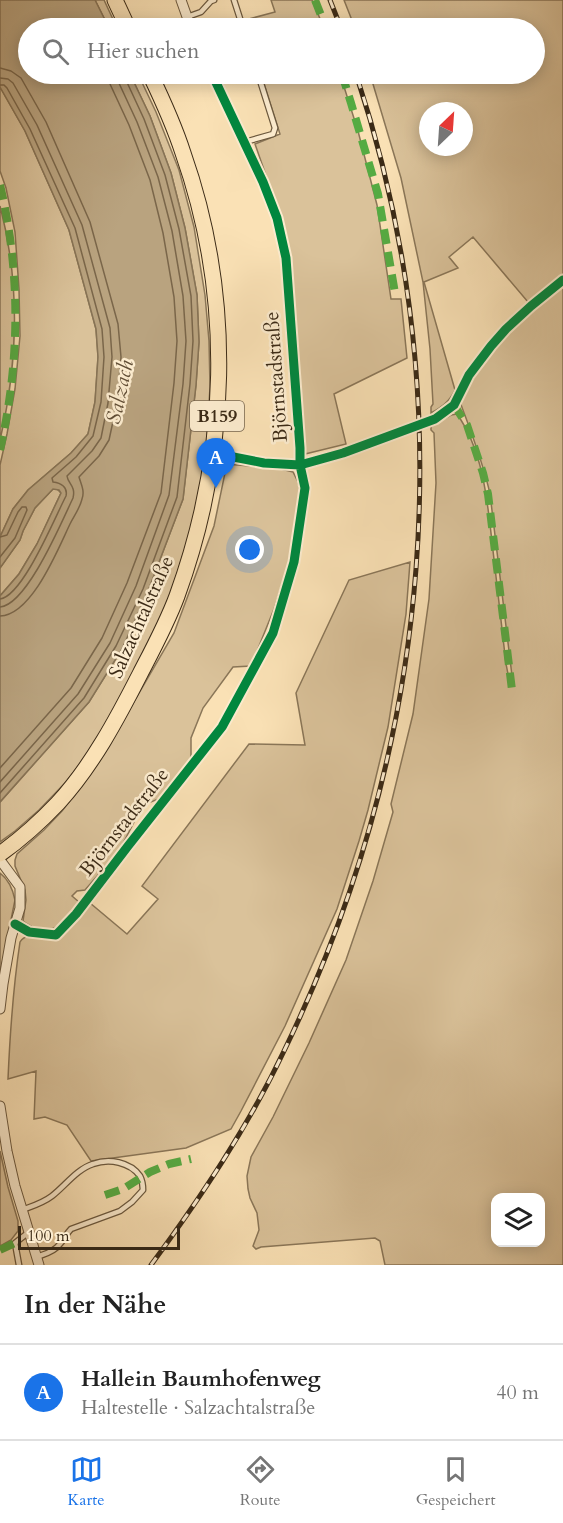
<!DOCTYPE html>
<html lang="de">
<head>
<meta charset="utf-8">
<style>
  :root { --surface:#fff; --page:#f6f6f6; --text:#222; --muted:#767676; --line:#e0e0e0; --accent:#1a73e8 }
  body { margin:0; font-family:Cardo,serif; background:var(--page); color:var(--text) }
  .controls { position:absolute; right:18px; bottom:18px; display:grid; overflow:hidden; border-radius:12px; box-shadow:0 3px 15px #0003 }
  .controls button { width:54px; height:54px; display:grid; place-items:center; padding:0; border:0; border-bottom:2px solid var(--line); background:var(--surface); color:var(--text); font:30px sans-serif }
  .compass { position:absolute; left:419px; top:102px; width:54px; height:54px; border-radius:50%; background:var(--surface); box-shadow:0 3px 15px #0003; rotate:25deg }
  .scale { position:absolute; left:18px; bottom:15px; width:162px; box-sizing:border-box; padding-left:6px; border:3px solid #3b2a16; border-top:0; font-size:16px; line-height:21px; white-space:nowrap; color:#3b2a16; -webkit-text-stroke:4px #fceccf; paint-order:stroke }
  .you { position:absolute; left:250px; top:550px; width:21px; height:21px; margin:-15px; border:4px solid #fff; border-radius:50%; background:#1a73e8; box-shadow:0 0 0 9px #1a73e833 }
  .badge { display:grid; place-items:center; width:39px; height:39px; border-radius:50%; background:var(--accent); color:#fff; font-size:20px; font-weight:700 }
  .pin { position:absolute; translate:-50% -50px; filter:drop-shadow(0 2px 3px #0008) }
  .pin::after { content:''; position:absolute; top:32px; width:21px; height:18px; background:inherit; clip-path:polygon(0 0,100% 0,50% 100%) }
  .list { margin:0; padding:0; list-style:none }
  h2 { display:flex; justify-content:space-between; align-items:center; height:78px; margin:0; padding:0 24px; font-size:26px }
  h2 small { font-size:20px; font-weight:400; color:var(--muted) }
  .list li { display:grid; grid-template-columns:39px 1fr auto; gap:18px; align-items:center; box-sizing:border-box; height:96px; padding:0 24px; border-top:2px solid var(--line) }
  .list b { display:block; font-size:22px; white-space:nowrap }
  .list p { margin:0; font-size:20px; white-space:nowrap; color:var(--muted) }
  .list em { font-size:20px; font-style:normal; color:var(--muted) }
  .icon { flex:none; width:33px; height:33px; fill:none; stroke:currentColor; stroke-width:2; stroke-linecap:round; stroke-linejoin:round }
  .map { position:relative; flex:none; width:563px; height:1265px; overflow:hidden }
  .search { position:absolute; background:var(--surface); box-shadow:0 3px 15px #0003; left:18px; right:18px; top:18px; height:66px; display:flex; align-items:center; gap:15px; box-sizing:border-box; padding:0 21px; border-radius:33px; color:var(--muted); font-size:22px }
  .sheet { height:174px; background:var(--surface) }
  nav { display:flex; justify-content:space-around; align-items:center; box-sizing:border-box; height:84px; border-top:2px solid var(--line); background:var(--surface); font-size:16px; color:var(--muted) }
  nav a { display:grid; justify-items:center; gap:3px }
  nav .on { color:var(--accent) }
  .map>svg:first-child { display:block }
  .green { fill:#dac29a; stroke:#8a7658; stroke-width:1.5; fill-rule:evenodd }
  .water { fill:#b9a37f; stroke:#877355; stroke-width:1.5 }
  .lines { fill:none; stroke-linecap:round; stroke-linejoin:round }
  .shore { stroke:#7a664a; stroke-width:1.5 }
  .lane-casing { stroke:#6b583e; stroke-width:7 }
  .street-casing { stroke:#6b583e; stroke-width:11 }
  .primary-casing { stroke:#3b2a16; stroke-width:17 }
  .lane { stroke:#fceccf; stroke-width:4.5 }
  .street { stroke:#fceccf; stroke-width:9 }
  .primary { stroke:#fae1b5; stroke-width:15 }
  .rail-casing { stroke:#3b2a16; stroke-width:5 }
  .rail { stroke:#fceccf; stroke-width:3; stroke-dasharray:9; stroke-linecap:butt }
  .quiet { stroke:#55ab42; stroke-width:8; stroke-dasharray:15 8; stroke-linecap:butt }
  .cycleway-casing { stroke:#fceccf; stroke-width:13 }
  .cycleway { stroke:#00873e; stroke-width:9 }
  .labels { text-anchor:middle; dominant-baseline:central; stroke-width:5; stroke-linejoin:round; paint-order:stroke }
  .shield { fill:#fceccf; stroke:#75644e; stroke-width:1.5 }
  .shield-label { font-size:18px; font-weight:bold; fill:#3b2a16 }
  .street-label { font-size:20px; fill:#3b2a16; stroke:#fceccf }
  .water-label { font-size:21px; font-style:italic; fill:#614e36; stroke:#fceccf }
</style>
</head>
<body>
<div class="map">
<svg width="563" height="1265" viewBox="0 0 563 1265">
  <rect width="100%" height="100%" fill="#fae1b5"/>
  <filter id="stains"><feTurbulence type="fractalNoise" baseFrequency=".00333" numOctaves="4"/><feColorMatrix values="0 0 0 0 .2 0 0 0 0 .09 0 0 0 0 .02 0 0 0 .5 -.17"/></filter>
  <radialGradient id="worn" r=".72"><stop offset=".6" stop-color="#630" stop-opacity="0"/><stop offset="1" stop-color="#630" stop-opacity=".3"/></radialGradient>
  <path class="green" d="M95 0H104L117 28H109Z
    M271 0H312L324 28H247L245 20 275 12Z
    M344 0H563V275L528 302 473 237 449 257 458 268 424 282 455 390C449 402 442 407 431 413V407L433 404 430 349 423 282 401 178 370 74H534V28H355ZM428 111H464V147H428Z
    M130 74H138L156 112 179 170 194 227 205 295 209 341 210 387 205 470 194 520 169 599 152 638 105 726 84 759 65 783 39 810 15 831 0 842V802L89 702 122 649 148 591 183 499 196 385 199 342 197 295 185 228 171 173 150 116Z
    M261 74H340L358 131 377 205 391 299H401L407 358 334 394 346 444 305 454 297 347 289 258 278 210 255 144 280 134Z
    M0 87 25 131 69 230 96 329 98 357 95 402 88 434 71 453 28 490 13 509 0 537V465L7 434 15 389 20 336 19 289 15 232 6 188 0 171Z
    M0 206C20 282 18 363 0 440Z
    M563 284V1265H385L380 1241 375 1238 261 1247 256 1249 253 1246 259 1230 257 1213 250 1198 248 1189 247 1176 251 1157 273 1117 309 1043 346 960 373 881 393 812 391 804 413 714 429 599 436 483 434 433 431 430V426L451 415 457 414C486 455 488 511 494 559 498 594 502 629 506 664L510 684H513L490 494C483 462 471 432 460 402 470 383 481 364 494 347 513 323 540 304 563 284ZM496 1198H540V1242H496Z
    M225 464 277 468 293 472 298 482 301 494 288 566 274 609 251 666 233 667 203 708 191 738V759L161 798 143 805 119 851 85 890 77 891 72 896 79 902C69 914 59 934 41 929 33 928 29 926 23 921L26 900 25 890 15 866V860L17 854 44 830 62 811 80 788 107 748 174 633 214 526 225 473Z
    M53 489H57L61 493 37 544 19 574 0 596V568L20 540 23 531 35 508Z
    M410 562 406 614 388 727 368 810 359 841 337 909 285 1026 241 1111 231 1129 186 1148 91 1161 67 1125 45 1117 34 1119 36 1071 8 1079C10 1033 13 988 20 942 28 928 46 944 60 937L90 903 127 934 158 899 142 886 249 744 305 745 296 693 349 580Z
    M0 873C8 879 13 890 15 900L0 974Z
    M0 1151 8 1187 18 1221V1231L11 1240 0 1246Z"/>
  <path class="water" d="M0 0H95L109 28H28V74H130L150 116 171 173 185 228 197 295 199 342 196 385 183 499 148 591 122 649 89 702 0 802V596L19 574 37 544 61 493 59 490 53 489 35 508 23 531 20 540 0 568V537L13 509 28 490 71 453 88 434 95 402 98 357 96 329 69 230 25 131 0 87Z"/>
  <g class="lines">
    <path class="shore" d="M0 68 11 71 21 78 46 122 90 222 118 324 121 357 117 403 109 440 99 456 79 477C81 484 85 491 82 499 80 508 74 516 70 524 58 549 32 615 0 616
      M0 78 8 79 13 83 37 125 82 225 110 328 112 357 108 403 101 438 92 451 67 476C68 484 76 486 73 498 62 521 27 605 0 607
      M0 85H4L7 88 30 129 75 228 102 329 104 357 101 402 93 436 76 457 52 478 53 482C61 483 68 487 66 496 55 517 23 596 0 599
      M0 537 7 535 18 512 22 507H26L27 510 15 538 0 557
      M0 768 71 688 102 638 127 583 161 493 174 383 177 341 174 297 163 233 150 180 129 125 110 84 108 74
      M0 782 78 694 110 643 136 586 169 495 183 384 186 341 183 296 172 231 158 177 137 122 118 81 117 74
      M0 793 84 698 116 646 143 589 177 497 190 384 193 341 191 296 179 229 165 175 144 119 125 78V74"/>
    <g class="lane-casing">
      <path id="lane" d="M234 0 243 28
        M187 17 201 12 211 1 214 0
        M245 142 273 134 275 128 258 74
        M22 1210C33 1206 43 1203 52 1196 65 1186 77 1169 93 1164 109 1158 130 1162 140 1176 142 1180 143 1185 143 1190L132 1202 120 1211 71 1229C66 1234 64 1240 59 1245 54 1252 44 1254 37 1257
        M19 1265 15 1243 29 1232"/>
    </g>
    <g class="street-casing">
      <path id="street" d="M181 0 191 28
        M213 453 264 463 300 465 343 453 435 419 454 405 469 375 491 346 506 329 531 306 563 280
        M0 860 20 887V908L11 938 3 984 0 1009
        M15 924 29 932 56 935 76 914 128 846 222 727 273 633 294 562 305 488 300 465V448L286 258 277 218 263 182 212 74
        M0 1106 7 1151 15 1186 39 1265"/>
    </g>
    <g class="primary-casing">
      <path id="primary" d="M115 0 128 28
        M0 854C21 839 40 822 58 803 92 766 117 719 140 674 153 649 167 623 177 596 229 453 234 298 183 153 174 125 162 99 150 74"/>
    </g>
    <use href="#lane" class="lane"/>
    <use href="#street" class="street"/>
    <use href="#primary" class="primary"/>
    <g class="rail-casing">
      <path id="rail" d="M330 0 341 28
        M151 1265C201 1197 248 1127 284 1051 433 744 463 398 356 74"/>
    </g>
    <use href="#rail" class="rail"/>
    <path class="quiet" d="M315 0 326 28
      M342 74 351 103 378 194 395 293
      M0 185C21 273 20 362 0 450
      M454 405 467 425 483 473 488 494 512 690
      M105 1195 123 1189 150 1172 169 1164 191 1159
      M0 1250 15 1243"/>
    <g class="cycleway-casing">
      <path id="cycleway" d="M213 453 264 463 300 465 343 453 435 419 454 405 469 375 491 346 506 329 531 306 563 280
        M15 924 29 932 56 935 76 914 128 846 222 727 273 633 294 562 305 488 300 465V448L286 258 277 218 263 182 212 74"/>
    </g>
    <use href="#cycleway" class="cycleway"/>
  </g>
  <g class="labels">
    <rect class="shield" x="190" y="401" width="54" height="30" rx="4.5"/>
    <g class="shield-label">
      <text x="217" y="416">B159</text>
    </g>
    <g class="street-label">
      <text transform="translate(276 377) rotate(-94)">Björnstadstraße</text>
      <text transform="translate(141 617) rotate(-66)">Salzachtalstraße</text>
      <text transform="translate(124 822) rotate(-52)">Björnstadstraße</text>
    </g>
    <g class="water-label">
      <text transform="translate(120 392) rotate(-78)">Salzach</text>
    </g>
  </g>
  <rect width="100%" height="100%" filter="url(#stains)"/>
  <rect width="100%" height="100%" fill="url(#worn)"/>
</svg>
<div class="controls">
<button><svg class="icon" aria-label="layers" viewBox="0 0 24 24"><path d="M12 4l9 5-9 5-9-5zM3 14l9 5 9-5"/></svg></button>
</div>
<svg class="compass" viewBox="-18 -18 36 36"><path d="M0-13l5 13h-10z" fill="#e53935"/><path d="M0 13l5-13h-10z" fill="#767676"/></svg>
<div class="scale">100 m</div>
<div class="you"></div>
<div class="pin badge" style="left:216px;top:488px">A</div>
<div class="search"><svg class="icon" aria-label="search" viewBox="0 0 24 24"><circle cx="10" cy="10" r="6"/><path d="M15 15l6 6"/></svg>Hier suchen</div>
</div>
<section class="sheet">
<h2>In der Nähe<small></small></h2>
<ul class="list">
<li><span class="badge">A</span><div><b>Hallein Baumhofenweg</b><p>Haltestelle · Salzachtalstraße</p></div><em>40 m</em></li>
</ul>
</section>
<nav>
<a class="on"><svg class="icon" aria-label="map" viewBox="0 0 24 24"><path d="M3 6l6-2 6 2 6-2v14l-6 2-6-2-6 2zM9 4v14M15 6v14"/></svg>Karte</a>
<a><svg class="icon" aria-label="directions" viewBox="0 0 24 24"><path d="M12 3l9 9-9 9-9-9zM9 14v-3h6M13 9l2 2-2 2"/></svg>Route</a>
<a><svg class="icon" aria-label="saved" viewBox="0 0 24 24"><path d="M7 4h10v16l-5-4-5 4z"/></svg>Gespeichert</a>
</nav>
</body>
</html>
